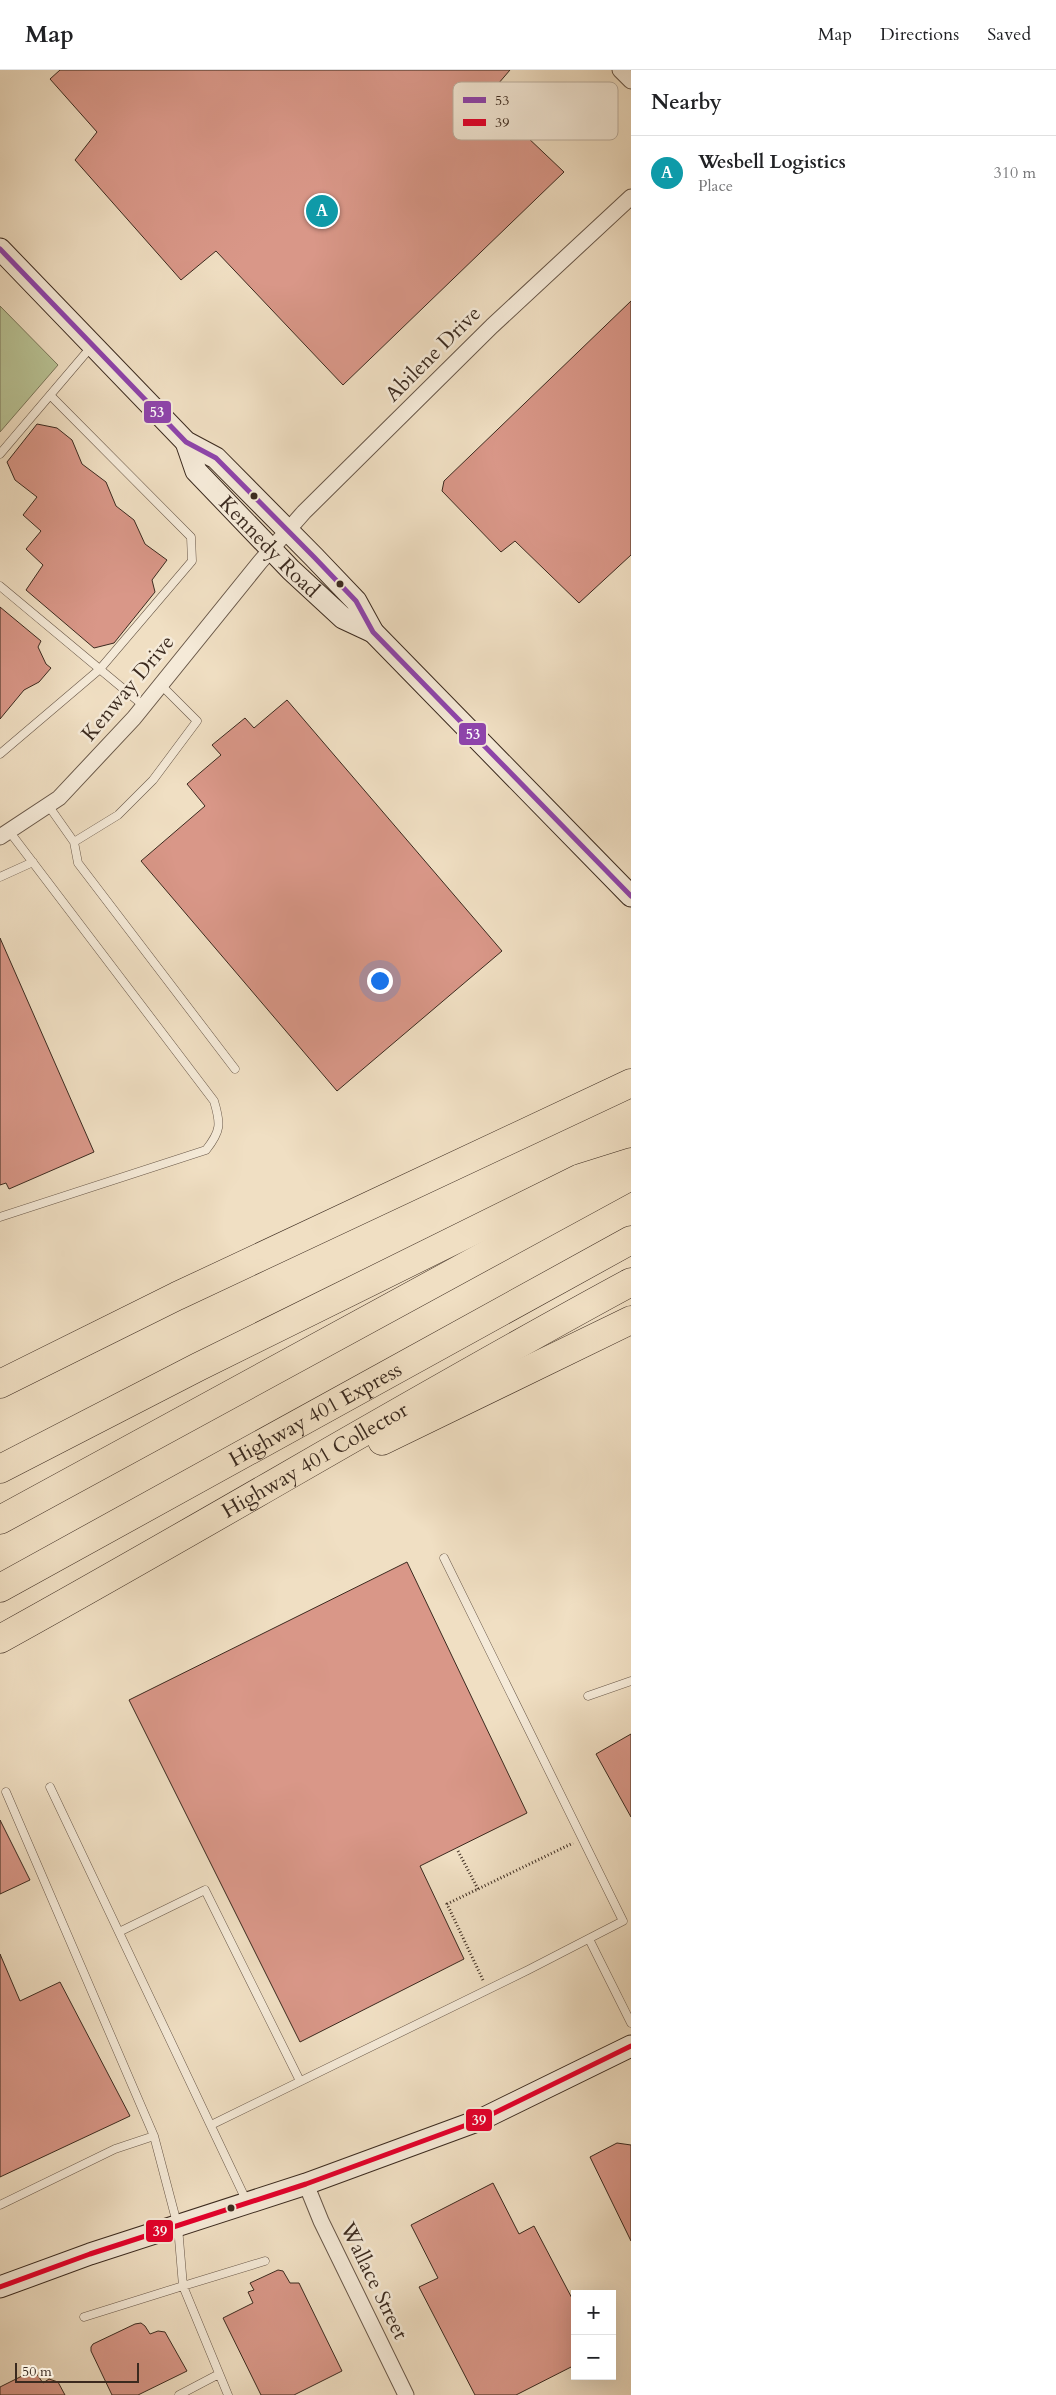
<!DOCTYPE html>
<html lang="en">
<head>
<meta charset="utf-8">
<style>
  :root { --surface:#fff; --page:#f6f6f6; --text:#202124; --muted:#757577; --line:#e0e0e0; --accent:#ea580c }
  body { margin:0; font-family:Cardo,serif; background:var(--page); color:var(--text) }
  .controls { position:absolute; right:15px; bottom:15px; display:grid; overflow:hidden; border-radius:0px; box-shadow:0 5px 20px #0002 }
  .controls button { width:45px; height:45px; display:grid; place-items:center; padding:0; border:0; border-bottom:1px solid var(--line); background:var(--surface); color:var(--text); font:25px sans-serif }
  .scale { position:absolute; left:15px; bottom:12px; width:124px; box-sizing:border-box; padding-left:5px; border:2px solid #3b2a1f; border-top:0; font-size:14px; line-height:18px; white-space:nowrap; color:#3b2a1f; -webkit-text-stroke:4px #f5ead8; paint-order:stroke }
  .you { position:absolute; left:379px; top:910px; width:18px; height:18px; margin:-12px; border:4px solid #fff; border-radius:50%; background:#1a73e8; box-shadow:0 0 0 8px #1a73e833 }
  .badge { display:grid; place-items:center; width:32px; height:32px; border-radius:50%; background:var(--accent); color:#fff; font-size:16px; font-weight:700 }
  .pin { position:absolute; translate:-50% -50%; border:2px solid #fff; box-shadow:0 1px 5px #0006 }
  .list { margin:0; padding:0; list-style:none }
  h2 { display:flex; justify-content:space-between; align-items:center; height:65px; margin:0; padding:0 20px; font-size:21px }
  h2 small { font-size:16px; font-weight:400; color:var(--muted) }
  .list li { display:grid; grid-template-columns:32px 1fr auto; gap:15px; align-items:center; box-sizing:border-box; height:75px; padding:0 20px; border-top:1px solid var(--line) }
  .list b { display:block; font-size:19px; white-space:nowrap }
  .list p { margin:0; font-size:16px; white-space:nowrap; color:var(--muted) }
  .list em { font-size:16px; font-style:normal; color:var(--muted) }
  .map { position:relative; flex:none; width:631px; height:2325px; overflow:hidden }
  header { display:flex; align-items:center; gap:30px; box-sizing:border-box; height:70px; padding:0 25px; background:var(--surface); border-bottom:1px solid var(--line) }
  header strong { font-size:24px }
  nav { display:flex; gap:28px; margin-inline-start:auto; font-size:18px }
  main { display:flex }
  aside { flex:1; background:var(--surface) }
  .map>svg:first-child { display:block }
  .green { fill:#b8c294; stroke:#7a765a }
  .building { fill:#d99788; stroke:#3b2a1f }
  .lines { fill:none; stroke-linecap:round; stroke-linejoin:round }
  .lane-casing { stroke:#685748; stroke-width:9 }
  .street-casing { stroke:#685748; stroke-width:17 }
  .secondary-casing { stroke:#3b2a1f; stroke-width:23 }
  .highway-casing { stroke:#3b2a1f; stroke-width:29 }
  .path { stroke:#3b2a1f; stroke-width:3; stroke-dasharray:1 2.5; stroke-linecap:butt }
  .lane { stroke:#f5ead8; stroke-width:8 }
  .street { stroke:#f5ead8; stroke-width:15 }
  .secondary { stroke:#f5ead8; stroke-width:21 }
  .highway { stroke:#f0dfc3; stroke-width:28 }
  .bus-1-casing { stroke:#f5ead8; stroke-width:9 }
  .bus-2-casing { stroke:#f5ead8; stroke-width:9 }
  .bus-1 { stroke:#8e44ad; stroke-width:5 }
  .bus-2 { stroke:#e4002b; stroke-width:5 }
  .bus-dot { fill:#3b2a1f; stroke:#f5ead8; stroke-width:2 }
  .labels { text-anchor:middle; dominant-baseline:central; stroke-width:5; stroke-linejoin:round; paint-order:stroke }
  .street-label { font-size:21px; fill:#3b2a1f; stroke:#f5ead8 }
  .key { fill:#f5ead8; stroke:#bdb0a0; stroke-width:1 }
  .key-label { font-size:14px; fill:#3b2a1f }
  .line-badge { stroke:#f5ead8; stroke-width:2 }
  .badge-label { font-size:14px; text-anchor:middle; font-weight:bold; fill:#fff }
</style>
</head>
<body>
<header>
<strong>Map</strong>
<nav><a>Map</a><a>Directions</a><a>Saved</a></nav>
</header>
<main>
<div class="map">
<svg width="631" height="2325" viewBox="0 0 631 2325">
  <rect width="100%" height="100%" fill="#f0dfc3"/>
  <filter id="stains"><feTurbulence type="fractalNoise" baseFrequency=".004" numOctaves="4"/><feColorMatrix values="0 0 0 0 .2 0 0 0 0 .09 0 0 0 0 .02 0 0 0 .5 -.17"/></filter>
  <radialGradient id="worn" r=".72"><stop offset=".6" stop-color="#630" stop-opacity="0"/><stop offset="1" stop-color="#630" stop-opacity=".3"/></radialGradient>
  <path class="green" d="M0 236 58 295 0 362Z"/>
  <path class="building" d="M60 0H510L486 28 564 102 343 315 216 181 181 210 75 90 97 62 50 9Z
    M631 231V485L579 533 515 471 501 482 442 421 444 411Z
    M37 354 57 358 72 370 82 394 106 412 116 436 134 450 145 474 167 490 152 510 155 522 114 573 94 578 26 520 43 495 26 479 41 461 23 445 37 427 15 410 7 392Z
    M0 537 41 571 38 577 46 594 51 598 39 612 24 620 0 649Z
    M287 630 502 881 337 1021 141 791 205 736 187 714 221 685 212 675 245 648 254 658Z
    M0 868 94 1082 9 1119 6 1113 0 1115Z
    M407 1492 527 1743 420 1796 464 1889 300 1972 129 1630Z
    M631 1664V1747L596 1684Z
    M0 1750 30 1810 0 1824Z
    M0 1884 20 1931 60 1912 130 2046 0 2107Z
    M617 2073 631 2075V2171L590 2087Z
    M493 2113 519 2164 534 2156 575 2234V2295L516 2325H475L419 2217 438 2208 411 2155Z
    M278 2200 283 2201 290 2213H299L342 2301 294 2325H261L223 2248 253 2233 248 2222 254 2220 250 2213Z
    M141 2253 145 2256 150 2264 158 2261 165 2262 187 2301 138 2325H112L91 2281V2277L93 2274 135 2254Z
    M28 2303H36L43 2313 49 2309 58 2312 65 2325H0V2317Z"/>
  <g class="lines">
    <g class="lane-casing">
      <path id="lane" d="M0 384 91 277
        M0 516 144 636
        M0 684 100 599 192 491 191 467 50 325
        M48 735 74 772 118 745 153 710 197 651 161 615
        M74 772 78 793 235 999
        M0 807 33 792
        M0 1147 206 1080C221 1061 221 1054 214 1031L9 761
        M588 1626 631 1611
        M50 1717 247 2132
        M119 1862 205 1820 300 2011
        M589 1869 631 1953
        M211 2055 528 1900 623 1851 444 1488
        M154 2066 178 2157 183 2216 265 2191
        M0 2135 115 2079 154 2066 6 1722
        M84 2247 183 2216 228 2325
        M179 2325 219 2304"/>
    </g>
    <g class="street-casing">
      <path id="street" d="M620 0 631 11
        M0 767 59 728 134 648 260 492 304 442 492 256 631 127
        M306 2114 321 2151 406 2325"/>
    </g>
    <g class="secondary-casing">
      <g id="secondary">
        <path d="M0 179 186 372 216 388 314 487 356 531 373 562 631 826"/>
        <path id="s1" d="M186 372 196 401 291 500 343 548 373 562"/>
        <path d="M0 2217 90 2184 306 2114 480 2050 631 1976"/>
      </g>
    </g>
    <g class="highway-casing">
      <g id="highway">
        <path d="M0 1314 177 1226 631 1013"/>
        <path d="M382 1371 631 1250"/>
        <path d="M0 1399 198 1297 580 1108 631 1092"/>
        <path d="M0 1450 631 1106"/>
        <path id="s2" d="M0 1518 631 1170"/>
        <path id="s3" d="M0 1569C212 1452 418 1327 631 1212"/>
      </g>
    </g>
    <path class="path" d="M458 1781 478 1819
      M483 1910 447 1834 573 1773"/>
    <use href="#lane" class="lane"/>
    <use href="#street" class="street"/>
    <use href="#secondary" class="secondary"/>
    <use href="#highway" class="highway"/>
    <g class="bus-1-casing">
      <path id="bus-1" d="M0 179 186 372 216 388 314 487 356 531 373 562 631 826"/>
    </g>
    <g class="bus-2-casing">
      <path id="bus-2" d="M0 2217 90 2184 306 2114 480 2050 631 1976"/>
    </g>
    <use href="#bus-1" class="bus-1"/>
    <use href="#bus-2" class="bus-2"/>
  </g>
  <g class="bus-dot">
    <circle cx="254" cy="426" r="4.5"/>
    <circle cx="340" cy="514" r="4.5"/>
    <circle cx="231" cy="2138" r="4.5"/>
  </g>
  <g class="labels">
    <g class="street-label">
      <text transform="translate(433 284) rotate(-45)">Abilene Drive</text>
      <text stroke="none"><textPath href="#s1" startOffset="136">Kennedy Road</textPath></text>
      <text transform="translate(128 618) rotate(-50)">Kenway Drive</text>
      <text stroke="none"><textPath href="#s2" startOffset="360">Highway 401 Express</textPath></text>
      <text stroke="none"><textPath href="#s3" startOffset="362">Highway 401 Collector</textPath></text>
      <text transform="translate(374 2211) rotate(64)">Wallace Street</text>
    </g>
  </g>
  <rect x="453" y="12" width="165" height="58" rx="8" class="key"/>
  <rect x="463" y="27" width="23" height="6" fill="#8e44ad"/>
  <rect x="463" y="49" width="23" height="7" fill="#e4002b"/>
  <g class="key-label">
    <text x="495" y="35">53</text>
    <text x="495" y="57">39</text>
  </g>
  <g class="line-badge">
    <rect x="143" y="330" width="29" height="24" rx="5" fill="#8e44ad"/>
    <rect x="458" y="652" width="29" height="24" rx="5" fill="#8e44ad"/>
    <rect x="465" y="2038" width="28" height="24" rx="5" fill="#e4002b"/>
    <rect x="145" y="2149" width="29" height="24" rx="5" fill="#e4002b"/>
  </g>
  <g class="badge-label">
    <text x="157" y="347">53</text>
    <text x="473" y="669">53</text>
    <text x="479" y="2055">39</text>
    <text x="160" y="2166">39</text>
  </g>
  <rect width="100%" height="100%" filter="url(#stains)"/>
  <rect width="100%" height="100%" fill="url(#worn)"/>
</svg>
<div class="controls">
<button>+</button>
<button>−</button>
</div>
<div class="scale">50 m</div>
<div class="you"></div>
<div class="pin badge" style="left:322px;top:141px;background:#0f9aa8">A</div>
</div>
<aside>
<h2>Nearby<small></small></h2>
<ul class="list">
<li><span class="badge" style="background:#0f9aa8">A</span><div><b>Wesbell Logistics</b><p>Place</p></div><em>310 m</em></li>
</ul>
</aside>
</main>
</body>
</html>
